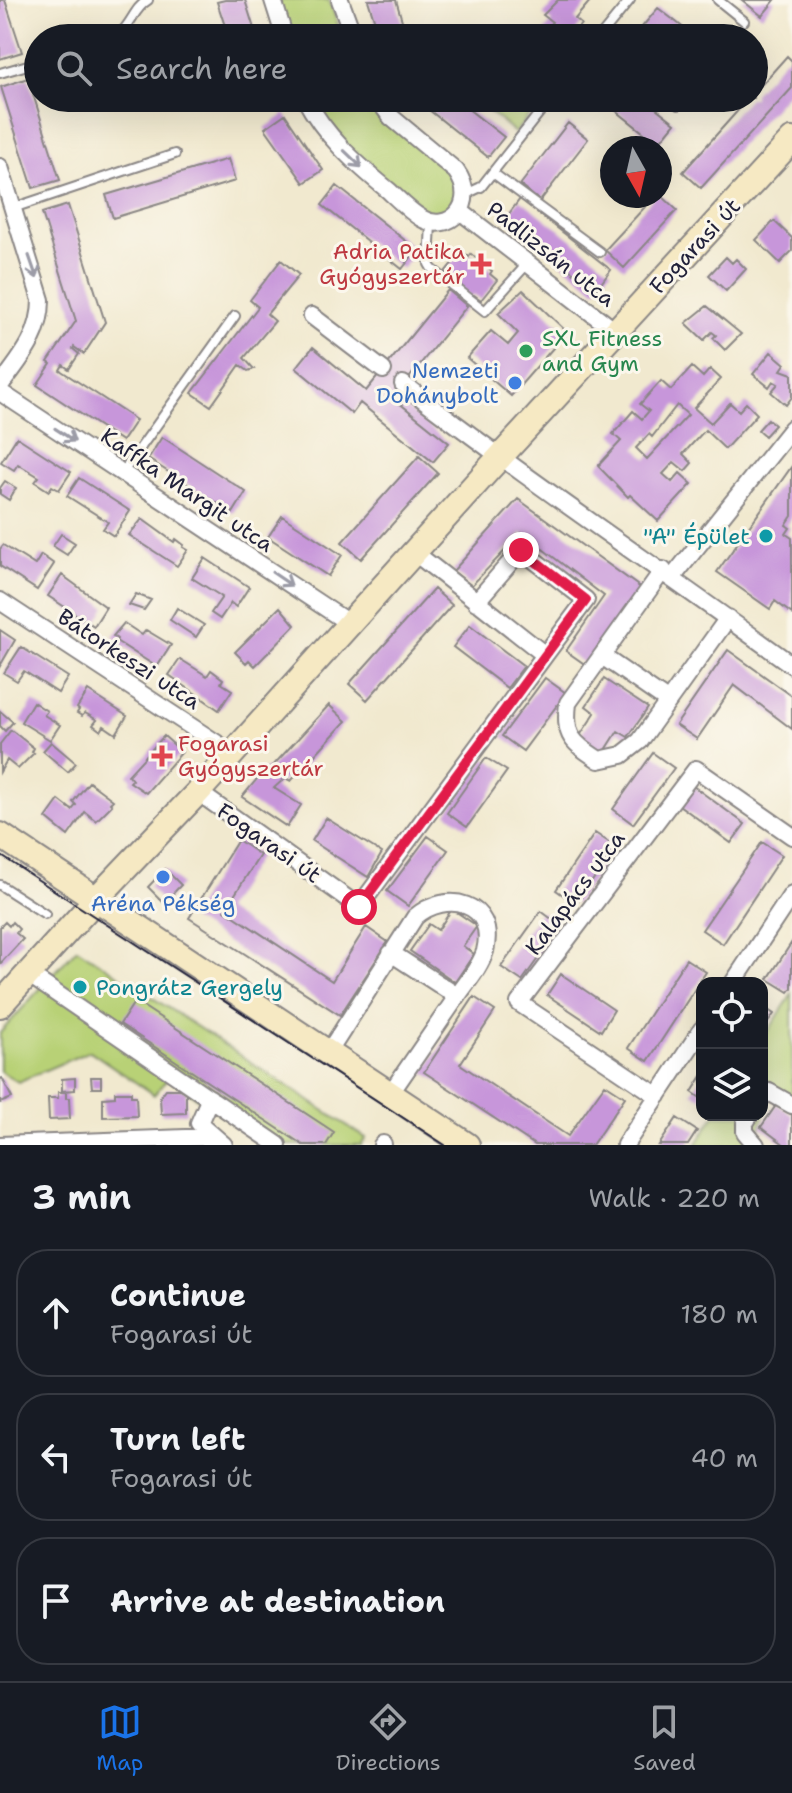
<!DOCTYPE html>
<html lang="en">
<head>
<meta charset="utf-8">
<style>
  :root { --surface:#171b24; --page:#20242c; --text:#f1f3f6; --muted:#9ea1a6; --line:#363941; --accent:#1a73e8 }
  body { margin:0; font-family:"Shantell Sans",sans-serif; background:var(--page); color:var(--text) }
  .controls { position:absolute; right:24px; bottom:24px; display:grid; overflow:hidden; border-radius:16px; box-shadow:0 8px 32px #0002 }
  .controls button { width:72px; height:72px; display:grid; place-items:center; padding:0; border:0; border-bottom:2px solid var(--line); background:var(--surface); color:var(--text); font:40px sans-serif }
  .compass { position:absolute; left:600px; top:136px; width:72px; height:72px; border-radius:50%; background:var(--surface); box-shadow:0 8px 32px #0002; rotate:172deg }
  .stop { position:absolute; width:24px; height:24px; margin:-18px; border:6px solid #e11d48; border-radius:50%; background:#fff }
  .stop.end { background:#e11d48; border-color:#fff; box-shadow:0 2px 8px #0008 }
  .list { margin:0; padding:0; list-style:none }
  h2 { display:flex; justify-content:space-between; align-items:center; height:104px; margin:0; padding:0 32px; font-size:34px }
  h2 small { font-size:26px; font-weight:400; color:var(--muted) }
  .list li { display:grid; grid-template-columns:52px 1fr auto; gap:24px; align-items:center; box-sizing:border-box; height:128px; margin:0 16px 16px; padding:0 16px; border:2px solid var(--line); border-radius:32px }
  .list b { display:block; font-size:30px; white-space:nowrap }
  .list p { margin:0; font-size:26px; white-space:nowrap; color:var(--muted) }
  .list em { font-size:26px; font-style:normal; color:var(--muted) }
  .icon { flex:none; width:44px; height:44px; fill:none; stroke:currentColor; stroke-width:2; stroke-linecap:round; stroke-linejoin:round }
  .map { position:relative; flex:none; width:792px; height:1145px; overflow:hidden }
  .search { position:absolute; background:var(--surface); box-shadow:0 8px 32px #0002; left:24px; right:24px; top:24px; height:88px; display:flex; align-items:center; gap:20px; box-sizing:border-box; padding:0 28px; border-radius:44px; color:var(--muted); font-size:30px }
  .sheet { height:536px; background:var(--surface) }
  nav { display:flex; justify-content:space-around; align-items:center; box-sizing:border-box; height:112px; border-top:2px solid var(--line); background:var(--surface); font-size:22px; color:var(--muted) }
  nav a { display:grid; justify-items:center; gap:4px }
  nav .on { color:var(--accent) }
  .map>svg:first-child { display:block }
  .green { fill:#b8d176; stroke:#6d7a58; stroke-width:2 }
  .building { fill:#c796da; fill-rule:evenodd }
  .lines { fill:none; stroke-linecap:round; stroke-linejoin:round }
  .lane-casing { stroke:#8a8685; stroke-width:12 }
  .street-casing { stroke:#8a8685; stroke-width:20 }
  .secondary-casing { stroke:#8a8685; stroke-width:28 }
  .lane { stroke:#fff; stroke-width:8 }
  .street { stroke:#fff; stroke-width:16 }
  .secondary { stroke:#f6e9c3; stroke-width:24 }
  .tram { stroke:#22223b; stroke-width:2 }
  .oneway { stroke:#9c9ca7 }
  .route { stroke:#e11d48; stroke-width:10 }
  .health-dot { fill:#e0444e; stroke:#fbf7ec; stroke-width:3 }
  .leisure-dot { fill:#2e9e5b; stroke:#fbf7ec; stroke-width:3 }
  .shop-dot { fill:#3f7fe0; stroke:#fbf7ec; stroke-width:3 }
  .culture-dot { fill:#0f9aa8; stroke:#fbf7ec; stroke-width:3 }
  .labels { text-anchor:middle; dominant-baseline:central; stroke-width:6; stroke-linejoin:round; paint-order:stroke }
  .street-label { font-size:22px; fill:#22223b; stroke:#fbf7ec }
  .health-label { font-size:22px; fill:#be3a42; stroke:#fbf7ec; text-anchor:end }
  .leisure-label { font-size:22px; fill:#27864d; stroke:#fbf7ec; text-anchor:start }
  .shop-label { font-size:22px; fill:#366cbe; stroke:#fbf7ec; text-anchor:end }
  .culture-label { font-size:22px; fill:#0d838f; stroke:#fbf7ec; text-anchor:end }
</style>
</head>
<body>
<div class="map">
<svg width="792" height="1145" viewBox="0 0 792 1145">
  <rect width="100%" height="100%" fill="#fbf7ec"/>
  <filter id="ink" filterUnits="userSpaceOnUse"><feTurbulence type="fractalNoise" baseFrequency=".0125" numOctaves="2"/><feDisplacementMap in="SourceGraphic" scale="16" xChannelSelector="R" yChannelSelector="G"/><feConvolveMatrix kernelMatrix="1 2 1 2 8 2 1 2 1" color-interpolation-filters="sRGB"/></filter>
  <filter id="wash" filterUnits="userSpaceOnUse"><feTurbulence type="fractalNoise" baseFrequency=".006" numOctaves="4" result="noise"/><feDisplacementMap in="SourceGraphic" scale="32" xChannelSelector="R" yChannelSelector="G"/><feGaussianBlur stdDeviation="1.8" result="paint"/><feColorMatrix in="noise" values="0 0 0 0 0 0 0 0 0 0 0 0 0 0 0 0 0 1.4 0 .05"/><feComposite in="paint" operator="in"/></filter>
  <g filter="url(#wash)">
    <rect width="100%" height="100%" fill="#f1e9cf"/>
    <path class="green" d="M276 0H329L343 38H288Z
      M309 98H367L387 122 450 172 456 186 453 202 442 212 425 214 366 170Z
      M473 98H542L515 133Z
      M77 948 366 1138 361 1145H266L168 1078 154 1095 90 1051 18 1082 0 1071V1033Z
      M792 994V1103L771 1093 757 1138 767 1145H696L715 1115H762V1041Z"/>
    <g id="blocks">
      <path class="building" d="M0 0H5L22 52 0 59Z
        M225 0H245L257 38H229L217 2Z
        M368 0H396L407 38H380Z
        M558 0H591L575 19 581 24 570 38H539L552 22 543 15Z
        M742 0H775L762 16Z
        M658 8 675 21 696 38H655L642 27Z
        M787 56 792 61V88L701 188 683 172 749 98H754V93Z
        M28 78 60 180 33 188 1 87Z
        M414 98H454L504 137 488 157Z
        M600 98H643L675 123 658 144Z
        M285 114 323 170 304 183 265 128Z
        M568 123 588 139 540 201 520 185Z
        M228 159 235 181 113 218 106 195Z
        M337 186 417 250 402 269 322 205Z
        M655 196H662L677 210 624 268 605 250Z
        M520 199 611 270 596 290 505 219Z
        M68 205 105 322 84 354 74 347 73 349 79 354 69 369 63 365 60 370 136 420 122 441 37 385 51 364 48 362 76 321 42 213Z
        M774 221 792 238V251L780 263 756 240Z
        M462 251 469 257 471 254 492 271 490 274 497 280 481 300 474 295 471 297 450 280 453 278 445 272Z
        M726 257 732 263 736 259 746 269 726 291 709 275Z
        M281 260 299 275 267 314 275 321 244 358 254 369 248 371 240 365 211 406 192 393 258 307 250 300Z
        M448 290 467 306 393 398 449 443 433 462 360 403 352 414 296 368 313 347 366 391Z
        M523 290 567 332 511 396 467 358 491 331 508 345 518 333 498 313Z
        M707 306 741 334 725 350 713 338 716 335 712 332 704 340 686 323Z
        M771 352 785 364 781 370 792 374V397L786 405 771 392 778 384 773 381 769 387 753 374Z
        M692 367 703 377 710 369 721 379 694 408 711 423 730 403 739 411 746 403 757 414 725 449 705 430 683 454 692 463 685 471 674 462 663 474 672 482 680 473 692 484 658 521 630 495 628 497 598 466 621 441 613 434 633 411 642 419 649 411 640 404 661 381 671 390ZM677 405 688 415 647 459 636 448 649 434 652 437Z
        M768 419 775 425 765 436 758 430Z
        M17 437 71 472 59 490 52 486 49 491 35 482 39 477 18 464 14 470 1 462Z
        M162 437 246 492 233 513 148 459Z
        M419 456 438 473 361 559 342 542Z
        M792 466V516L786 525 790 528 786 534 792 538V614L775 601 770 609 717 572Z
        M79 478 130 511 114 536 103 529 108 522 67 496Z
        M5 481 16 488 9 500 0 494V488Z
        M518 499 641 588 586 665 566 651 604 596 522 533 471 586 453 571Z
        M282 516 342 555 328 576 268 537Z
        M142 519 174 542 176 539 184 545 183 547 188 550 177 566 129 535Z
        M61 534 75 543 67 555 53 546Z
        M3 545 35 565 41 555 54 564 37 590 0 566V549Z
        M205 558 249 587 236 607 231 603 220 619 211 613 222 597 192 578Z
        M62 575 106 607 94 626 48 596Z
        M434 589 452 605 367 700 349 684Z
        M136 594 151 600 144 610 129 605Z
        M280 607 295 625 255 666 249 660 246 663 235 652Z
        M177 608 204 625 196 637 170 620Z
        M124 623 142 635 146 630 171 645 157 667 116 641 117 639 113 636Z
        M470 625 524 666 507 688 453 647Z
        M0 630 15 640 0 666Z
        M21 647 68 677 58 693 24 671 17 681 4 673Z
        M728 650 792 696V729L734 685 697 739 676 725Z
        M180 659 207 676 211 670 223 679 221 683 232 690 219 710 169 675Z
        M545 678 566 693 523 751 502 736Z
        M604 679 648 708 628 737 618 731 604 753 579 737 595 713 586 706Z
        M88 691 127 716 116 734 104 726 101 731 93 725 97 720 85 713 82 716 77 713 79 710 77 708Z
        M33 702 47 711 44 715 60 725 50 740 21 722Z
        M329 705 346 721 291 781 285 778 274 788 301 805 287 827 242 797 266 768 270 769Z
        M0 711 13 722 5 731 0 726Z
        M11 730 34 748 32 752 34 753 18 769 7 760 0 772V744Z
        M164 736 182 752 146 793 130 782 132 780 128 775Z
        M51 742 76 763 68 772 43 751Z
        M653 753 674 768 633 824 613 809Z
        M486 758 507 771 467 827 447 813Z
        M89 782 113 800 110 803 112 805 96 821 85 812 68 836 46 818 59 800 72 810 76 805 73 802Z
        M693 786 745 824 731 843 679 805Z
        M326 818 382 853 368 877 312 841Z
        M595 833 616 847 576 904 556 890Z
        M428 836 448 850 408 906 387 891Z
        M238 840 260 855 225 910 332 981 366 927 388 942 340 1015 189 918Z
        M762 842 782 855 723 944 702 930Z
        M165 869 181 885 164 903 148 887Z
        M452 909 477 926 463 946 474 954 455 982 410 951 429 924 438 930Z
        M541 911 561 926 522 981 501 967Z
        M5 922 9 926 12 922 19 929 16 933 23 939 0 964V927Z
        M792 942V988L789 992 768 979Z
        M686 959 706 972 648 1061 628 1048Z
        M561 974 614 1010 601 1031 547 995Z
        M474 997 495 1011 460 1064 568 1136 605 1084 625 1097 592 1145H535L424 1072Z
        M135 1001 334 1132 326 1145H303L120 1024Z
        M762 1006 774 1014 762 1031Z
        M702 1076V1099L692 1092Z
        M91 1077H101V1088H92Z
        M2 1078 12 1098 0 1103V1079Z
        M75 1078V1090L62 1091V1079Z
        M166 1089H180L186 1092V1113L161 1114 160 1097Z
        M58 1092H66V1098H69L70 1119 49 1120 48 1098H58Z
        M115 1092H131V1096H136L137 1116 103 1117V1098L115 1097Z
        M777 1104 792 1115V1145H785L761 1127Z
        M677 1118 697 1131 688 1145H659Z"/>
    </g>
  </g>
  <g filter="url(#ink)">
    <use href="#blocks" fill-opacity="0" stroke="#8a8685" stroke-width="2"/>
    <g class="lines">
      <g class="lane-casing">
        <path id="lane" d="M718 0 744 21
          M112 38C131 30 132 9 148 0
          M599 38 630 0
          M0 73 38 62
          M669 98 678 105
          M493 173 600 252
          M466 194 481 187 551 98
          M13 208 175 154
          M431 223 429 264 432 269 485 311 528 263
          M123 472 235 316
          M0 885 45 914"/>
      </g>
      <g class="street-casing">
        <path id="street" d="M273 0 285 38
          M340 0 354 38
          M305 98C325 136 355 163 388 190 398 199 409 211 421 218 448 235 480 204 456 171L391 117 377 98
          M0 167 41 300C41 336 20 359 0 386
          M460 211 615 331
          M312 316 383 370
          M403 384C530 482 663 571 792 665
          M0 392 350 624
          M415 553C459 587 502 621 545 655L586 600 521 550 476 602
          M663 570 568 703C564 737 572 742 599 760L622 755 640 741 728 618
          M672 578 792 428
          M0 601 233 754
          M602 656 667 701
          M198 792 359 907 545 655
          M391 953 457 996
          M28 974 278 1145
          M733 983 792 894
          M328 1053 415 917C446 890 497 902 485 951 480 968 466 983 456 998 434 1030 412 1062 390 1094
          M658 1096 519 1003 696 769 792 836
          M762 1097 769 1092 792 1105
          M210 1098 199 1123 224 1145
          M750 1115 745 1123V1132L756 1145
          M0 1145 212 1137
          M382 1145 383 1144
          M625 1145 702 1029"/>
      </g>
      <g class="secondary-casing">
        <path id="secondary" d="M0 835 467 1145
          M0 1005 97 898 198 792 489 469 792 140"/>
      </g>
      <use href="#lane" class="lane"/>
      <use href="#street" class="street"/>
      <use href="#secondary" class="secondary"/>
      <path class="tram" d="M0 855 445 1145"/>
    </g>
    <defs><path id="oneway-shaft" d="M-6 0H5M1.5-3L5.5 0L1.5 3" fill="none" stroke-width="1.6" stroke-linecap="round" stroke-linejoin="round" transform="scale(2)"/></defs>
    <g class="oneway">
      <use href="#oneway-shaft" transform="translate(353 159) rotate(44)"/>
      <use href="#oneway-shaft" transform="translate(33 267) rotate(71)"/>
      <use href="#oneway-shaft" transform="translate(65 435) rotate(33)"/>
      <use href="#oneway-shaft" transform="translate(282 579) rotate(34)"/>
    </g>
  </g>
  <g class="lines" filter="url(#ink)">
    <path class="route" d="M359 907 586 600 521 550"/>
  </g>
  <g class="health-dot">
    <path d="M477 252h8v8h8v8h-8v8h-8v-8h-8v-8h8z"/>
    <path d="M158 744h8v8h8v8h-8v8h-8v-8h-8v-8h8z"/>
  </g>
  <circle class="leisure-dot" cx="526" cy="351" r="8"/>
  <g class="shop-dot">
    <circle cx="515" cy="383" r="8"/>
    <circle cx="163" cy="877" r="8"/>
  </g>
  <g class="culture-dot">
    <circle cx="766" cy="536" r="8"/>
    <circle cx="80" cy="987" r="8"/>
  </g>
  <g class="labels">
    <g class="street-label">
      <text transform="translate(695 246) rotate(-47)">Fogarasi út</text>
      <text transform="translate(551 254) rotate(38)">Padlizsán utca</text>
      <text transform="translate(187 490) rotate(34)">Kaffka Margit utca</text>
      <text transform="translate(129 659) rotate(33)">Bátorkeszi utca</text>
      <text transform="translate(269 843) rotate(35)">Fogarasi út</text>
      <text transform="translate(575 893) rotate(-53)">Kalapács utca</text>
    </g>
    <g class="health-label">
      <text x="465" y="251">Adria Patika<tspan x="465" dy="25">Gyógyszertár</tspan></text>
      <text x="178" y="743" text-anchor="start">Fogarasi<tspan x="178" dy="25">Gyógyszertár</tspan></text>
    </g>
    <g class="leisure-label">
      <text x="542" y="338">SXL Fitness<tspan x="542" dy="25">and Gym</tspan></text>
    </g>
    <g class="shop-label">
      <text x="499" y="370">Nemzeti<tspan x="499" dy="25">Dohánybolt</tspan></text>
      <text x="163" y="903" text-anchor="middle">Aréna Pékség</text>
    </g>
    <g class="culture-label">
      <text x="750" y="536">"A" Épület</text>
      <text x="96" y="987" text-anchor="start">Pongrátz Gergely</text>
    </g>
  </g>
</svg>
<div class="controls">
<button><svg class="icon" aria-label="locate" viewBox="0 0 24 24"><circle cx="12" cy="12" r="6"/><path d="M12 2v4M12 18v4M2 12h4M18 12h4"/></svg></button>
<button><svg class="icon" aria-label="layers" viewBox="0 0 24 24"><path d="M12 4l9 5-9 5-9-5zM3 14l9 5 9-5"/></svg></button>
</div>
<svg class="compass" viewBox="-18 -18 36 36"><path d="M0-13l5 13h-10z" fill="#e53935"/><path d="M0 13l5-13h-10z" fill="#9ea1a6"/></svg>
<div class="stop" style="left:359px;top:907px"></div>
<div class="stop end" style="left:521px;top:550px"></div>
<div class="search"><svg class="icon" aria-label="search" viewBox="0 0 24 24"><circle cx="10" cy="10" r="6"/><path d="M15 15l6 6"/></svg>Search here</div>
</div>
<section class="sheet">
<h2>3 min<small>Walk · 220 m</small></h2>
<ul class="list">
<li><svg class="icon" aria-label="ahead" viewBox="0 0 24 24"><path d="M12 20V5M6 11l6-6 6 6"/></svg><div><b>Continue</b><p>Fogarasi út</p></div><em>180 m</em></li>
<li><svg class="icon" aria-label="left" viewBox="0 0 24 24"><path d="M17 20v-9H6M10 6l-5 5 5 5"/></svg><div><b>Turn left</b><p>Fogarasi út</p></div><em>40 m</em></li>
<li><svg class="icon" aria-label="arrive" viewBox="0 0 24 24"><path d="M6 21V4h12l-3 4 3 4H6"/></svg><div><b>Arrive at destination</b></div></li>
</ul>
</section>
<nav>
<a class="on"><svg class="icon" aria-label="map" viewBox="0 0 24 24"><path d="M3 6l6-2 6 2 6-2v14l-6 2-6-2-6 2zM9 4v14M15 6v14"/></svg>Map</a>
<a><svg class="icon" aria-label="directions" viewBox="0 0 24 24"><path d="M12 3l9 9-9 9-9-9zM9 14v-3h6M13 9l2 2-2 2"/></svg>Directions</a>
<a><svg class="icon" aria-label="saved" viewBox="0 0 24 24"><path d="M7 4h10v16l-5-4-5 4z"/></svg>Saved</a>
</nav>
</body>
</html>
